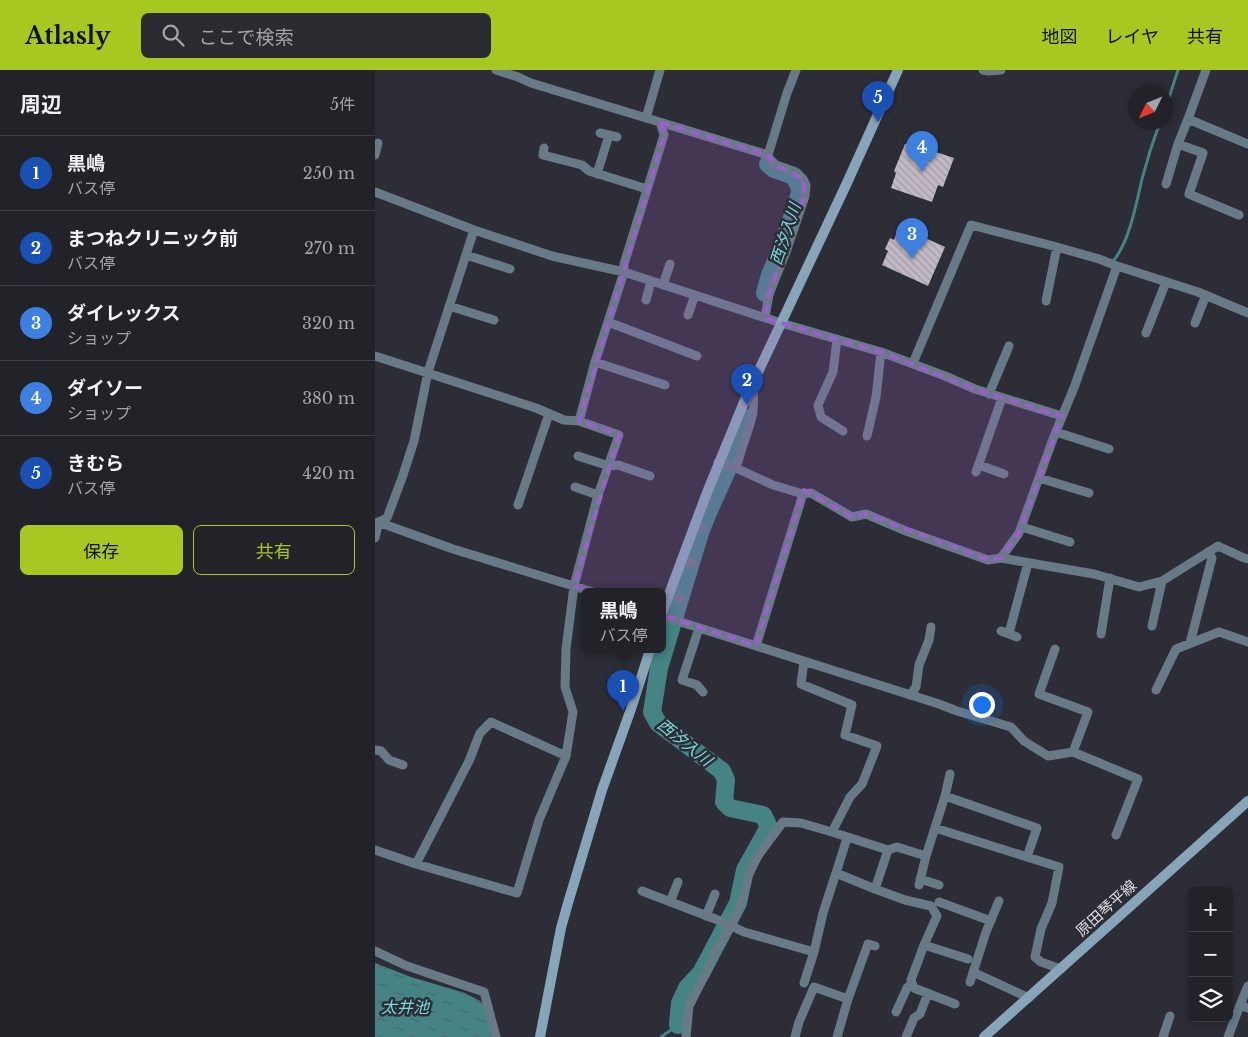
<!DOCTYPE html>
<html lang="ja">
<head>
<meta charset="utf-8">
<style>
  :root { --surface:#222229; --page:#2a2a31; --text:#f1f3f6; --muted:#a2a4a8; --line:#3f3f46; --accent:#a7c820 }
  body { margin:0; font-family:"Libre Baskerville","Noto Sans JP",serif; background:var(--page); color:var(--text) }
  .controls { position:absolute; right:15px; bottom:15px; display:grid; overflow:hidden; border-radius:8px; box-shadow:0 2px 8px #0003 }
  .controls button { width:45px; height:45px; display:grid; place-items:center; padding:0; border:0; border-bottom:1px solid var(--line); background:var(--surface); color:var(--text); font:25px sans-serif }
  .compass { position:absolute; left:753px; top:15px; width:45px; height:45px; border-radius:50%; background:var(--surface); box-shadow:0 2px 8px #0003; rotate:227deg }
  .you { position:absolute; left:606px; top:634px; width:18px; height:18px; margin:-12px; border:4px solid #fff; border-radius:50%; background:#1a73e8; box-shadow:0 0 0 8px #1a73e833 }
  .badge { display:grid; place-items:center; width:32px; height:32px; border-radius:50%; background:var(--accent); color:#fff; font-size:16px; font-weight:700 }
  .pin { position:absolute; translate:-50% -41px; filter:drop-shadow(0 1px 2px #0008) }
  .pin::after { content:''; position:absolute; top:26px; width:18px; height:15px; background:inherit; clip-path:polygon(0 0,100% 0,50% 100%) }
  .popup { position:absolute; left:206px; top:518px; width:85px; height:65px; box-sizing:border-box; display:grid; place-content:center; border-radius:8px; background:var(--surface); filter:drop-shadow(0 1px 4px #0005); font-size:16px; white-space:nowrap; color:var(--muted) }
  .popup b { font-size:19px; color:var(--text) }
  .popup::after { content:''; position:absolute; left:50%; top:100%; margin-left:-10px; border:10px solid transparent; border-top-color:var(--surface) }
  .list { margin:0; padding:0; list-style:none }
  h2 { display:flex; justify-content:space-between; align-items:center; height:65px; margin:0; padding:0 20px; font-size:21px }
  h2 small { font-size:16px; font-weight:400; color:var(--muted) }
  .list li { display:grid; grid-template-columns:32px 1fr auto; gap:15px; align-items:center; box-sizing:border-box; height:75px; padding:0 20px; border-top:1px solid var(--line) }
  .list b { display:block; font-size:19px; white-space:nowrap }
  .list p { margin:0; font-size:16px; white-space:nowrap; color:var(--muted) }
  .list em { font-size:16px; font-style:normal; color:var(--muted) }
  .actions { display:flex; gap:10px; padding:15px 20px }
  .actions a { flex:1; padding:11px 0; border:1px solid var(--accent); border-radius:8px; text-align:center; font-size:18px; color:var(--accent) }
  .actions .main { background:var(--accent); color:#111 }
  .icon { flex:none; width:28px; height:28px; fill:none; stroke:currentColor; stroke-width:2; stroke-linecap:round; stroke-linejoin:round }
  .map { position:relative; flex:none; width:873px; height:967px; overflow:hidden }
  header { display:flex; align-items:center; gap:30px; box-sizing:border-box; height:70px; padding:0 25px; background:var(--accent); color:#111 }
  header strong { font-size:24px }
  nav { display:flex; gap:28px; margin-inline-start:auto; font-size:18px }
  .search { width:350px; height:45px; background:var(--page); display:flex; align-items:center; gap:12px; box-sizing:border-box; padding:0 18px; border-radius:8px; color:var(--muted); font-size:19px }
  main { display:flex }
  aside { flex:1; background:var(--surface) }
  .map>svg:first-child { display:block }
  .water { fill:url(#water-ripples) }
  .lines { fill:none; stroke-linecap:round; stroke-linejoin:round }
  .stream { stroke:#468385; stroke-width:3 }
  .river { stroke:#468385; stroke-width:18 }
  .building { fill:url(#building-back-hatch) }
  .street { stroke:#687a86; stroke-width:9 }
  .secondary { stroke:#88a4b8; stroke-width:10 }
  .marked { fill:#9961ca; fill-opacity:0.2; stroke:#9961ca; stroke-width:4; stroke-dasharray:10 6; stroke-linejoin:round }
  .labels { text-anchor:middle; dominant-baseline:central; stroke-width:5; stroke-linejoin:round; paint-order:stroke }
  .street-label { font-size:15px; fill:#dedee5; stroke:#2d2d37 }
  .water-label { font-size:16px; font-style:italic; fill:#77dadd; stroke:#2d2d37 }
</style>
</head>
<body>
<header>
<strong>Atlasly</strong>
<div class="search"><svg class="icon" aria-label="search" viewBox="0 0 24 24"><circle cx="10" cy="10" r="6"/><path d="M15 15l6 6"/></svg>ここで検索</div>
<nav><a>地図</a><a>レイヤ</a><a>共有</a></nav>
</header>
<main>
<aside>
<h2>周辺<small>5件</small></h2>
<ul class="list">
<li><span class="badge" style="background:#1a4fb4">1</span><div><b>黒嶋</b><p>バス停</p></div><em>250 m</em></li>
<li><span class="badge" style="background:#1a4fb4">2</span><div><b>まつねクリニック前</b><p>バス停</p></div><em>270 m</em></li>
<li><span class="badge" style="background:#3f7fe0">3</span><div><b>ダイレックス</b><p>ショップ</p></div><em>320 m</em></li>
<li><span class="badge" style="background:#3f7fe0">4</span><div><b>ダイソー</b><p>ショップ</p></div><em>380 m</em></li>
<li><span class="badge" style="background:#1a4fb4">5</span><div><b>きむら</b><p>バス停</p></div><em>420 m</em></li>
</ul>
<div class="actions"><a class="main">保存</a><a>共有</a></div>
</aside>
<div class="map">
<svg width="873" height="967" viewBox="0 0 873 967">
  <defs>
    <pattern id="water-ripples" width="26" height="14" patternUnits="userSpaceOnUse" patternTransform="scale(1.25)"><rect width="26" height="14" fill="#468385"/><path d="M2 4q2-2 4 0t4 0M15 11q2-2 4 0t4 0" fill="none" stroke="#45696b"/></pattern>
    <pattern id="building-back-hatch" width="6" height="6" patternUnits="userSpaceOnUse" patternTransform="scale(1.25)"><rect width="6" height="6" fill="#c1b9c4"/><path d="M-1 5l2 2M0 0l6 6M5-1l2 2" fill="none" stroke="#a29ca4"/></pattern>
  </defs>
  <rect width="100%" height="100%" fill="#2d2d37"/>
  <path class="water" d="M0 893 36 907 90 923 105 931 111 937 116 967H0Z"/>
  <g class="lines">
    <path class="stream" d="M790 40 803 0
      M739 190C755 170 761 134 767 109 772 90 778 71 785 52
      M286 967 303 955"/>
    <path class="river" d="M390 223 395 205 409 172 425 123V118L419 106 399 99 393 94
      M303 955 305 933 312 918 326 903 363 833 370 800 394 757 388 745 355 738 349 732 351 710 347 701 283 653 277 642 284 598 325 463C339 424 361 388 372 348"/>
  </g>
  <path class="building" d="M534 73 579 88 568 117 563 115 557 132 516 118 521 103 519 101 530 74Z
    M524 156 570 177 553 216 507 195 513 181 510 179 515 168 519 170Z"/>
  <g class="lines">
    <path class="street" d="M121 0 143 7 156 13 393 85 395 89 400 95 423 104 428 109 431 115 430 126 411 182 394 224 390 248
      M608 0 613 1 626 0
      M831 0 813 49 873 74
      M271 48 285 0
      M225 63 242 67
      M803 74 828 83 814 124 864 145
      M169 78 168 85 207 95 214 101 272 119
      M0 85 3 73
      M393 85 412 23 421 0
      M222 104 234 65
      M791 114 803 74 813 49
      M0 122 99 160 177 186 249 202 406 253 506 282 570 306 600 319 687 346
      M91 185 135 199
      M288 215 295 194
      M271 230 276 211
      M671 231 682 177
      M74 236 119 250
      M313 245 320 225
      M233 252 322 286
      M820 253 831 225
      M771 263 791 212
      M462 269 458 302 443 335 446 347 468 361
      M0 286 161 338 189 350 204 351 244 365 223 425 199 516 191 579 190 617 198 642 191 686 164 750 142 823 41 794 0 780
      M220 292 290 315
      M538 293 596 155 682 177 724 189 742 196 823 222 873 243
      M614 324 634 276
      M204 351 220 292 249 202V194L289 65 285 52
      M681 362 734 379
      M492 366 501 327 506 282
      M203 386 234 396 243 395 275 406
      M343 392 361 398 398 415 428 424
      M604 395 629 404
      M361 398 378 343 379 314
      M601 402 627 328
      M664 408 714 423
      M200 417 223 425
      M143 435 174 344
      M3 452 78 479 218 522
      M319 455 329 458
      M647 457 695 472
      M0 468 4 452 12 448 27 408 39 371 53 302 99 160
      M626 488 644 463 678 369 700 315 742 196
      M306 490 319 493
      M293 525 307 529
      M287 546 564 634 582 641 636 657 649 671 673 686 698 682 763 709 741 765
      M777 556 787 511
      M324 558 307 610 322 615 328 622
      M626 561 642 567
      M634 563 653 493
      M726 564 735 508
      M815 573 837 488 833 482
      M381 576 428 424 436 423 477 447 491 444 531 461 613 490 626 488 719 504 764 517 787 511 843 476 869 488 873 489
      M680 579 664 624 713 642 698 682
      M781 620 801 579 844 562 873 572
      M535 625 541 617 544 595 554 570 556 557
      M0 680 6 681 14 690 28 695
      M570 726 662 758 652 787
      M560 758 684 797 677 833 666 859 660 887 666 892 686 899
      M457 762 513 780 522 777 551 786 544 815
      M513 780 500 819 530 830 556 836 562 846 549 875 536 910 539 918 580 934
      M551 786 570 726 575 704
      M41 794 94 691 105 663 116 652 191 686
      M461 803 472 768
      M545 809 564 815
      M267 821 348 852 369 862 439 882 429 913
      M295 832 303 812
      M564 832 616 851
      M331 846 340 824
      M549 875 593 889
      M0 881 32 896 109 922 121 967
      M439 882 448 843 461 803 500 819
      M598 902 654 928
      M595 912 611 862 624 831
      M873 916 865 935 873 938
      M521 942 532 918 537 913
      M311 967 314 936 335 895 341 881 356 856 368 828 373 806 382 787 408 752 426 753 457 762 475 727 487 714 502 676 470 665 477 635 426 614 429 591
      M420 967 424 952 439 917 473 929
      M462 967 473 929 493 874 500 876
      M531 967 539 948 545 944 553 923
      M788 967 795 946
      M853 967 865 935"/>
    <path class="secondary" d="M287 543 331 425 369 332 471 115 523 0
      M165 967 186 858 193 833 227 720 256 639 275 580
      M609 967 873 731"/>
  </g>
  <path class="marked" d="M285 52 393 85 400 95 428 109 430 126 394 224 390 248 506 282 600 319 687 346 644 463 626 488 613 490 491 444 477 447 429 420 381 576 199 516 244 365 204 351 289 65Z"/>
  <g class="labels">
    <g class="street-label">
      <text transform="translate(731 838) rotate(-42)">原田琴平線</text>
    </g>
    <g class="water-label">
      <text transform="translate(410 164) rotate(-72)">西汐入川</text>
      <text transform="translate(310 672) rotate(39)">西汐入川</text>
      <text x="30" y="937">太井池</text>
    </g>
  </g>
</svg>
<div class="controls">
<button>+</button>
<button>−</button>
<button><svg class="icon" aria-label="layers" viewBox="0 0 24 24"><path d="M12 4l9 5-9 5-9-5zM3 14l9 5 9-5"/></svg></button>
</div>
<svg class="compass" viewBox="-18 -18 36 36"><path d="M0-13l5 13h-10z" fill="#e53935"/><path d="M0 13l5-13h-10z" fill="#a2a4a8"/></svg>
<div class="you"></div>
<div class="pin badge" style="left:248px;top:641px;background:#1a4fb4">1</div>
<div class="popup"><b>黒嶋</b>バス停</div>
<div class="pin badge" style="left:372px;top:335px;background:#1a4fb4">2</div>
<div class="pin badge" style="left:537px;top:189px;background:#3f7fe0">3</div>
<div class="pin badge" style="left:547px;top:102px;background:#3f7fe0">4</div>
<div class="pin badge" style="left:503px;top:52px;background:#1a4fb4">5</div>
</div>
</main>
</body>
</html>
